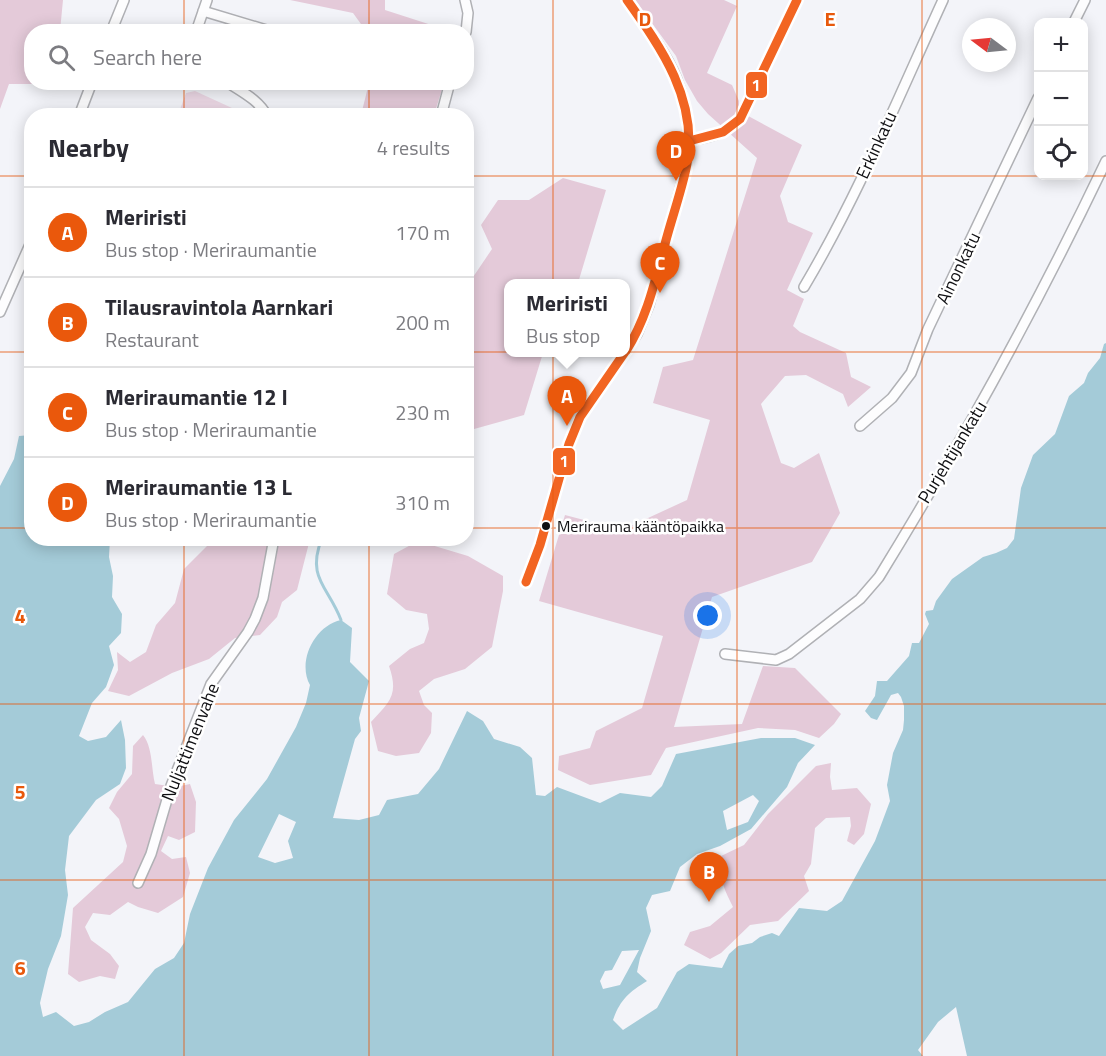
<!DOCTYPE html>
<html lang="en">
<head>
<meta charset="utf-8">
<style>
  :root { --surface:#fff; --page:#f7f7f7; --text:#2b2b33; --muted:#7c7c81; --line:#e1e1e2; --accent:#ea580c }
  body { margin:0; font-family:"Titillium Web",sans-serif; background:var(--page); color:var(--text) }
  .controls { position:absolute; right:18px; top:18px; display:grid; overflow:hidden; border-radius:12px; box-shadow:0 3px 15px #0003 }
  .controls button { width:54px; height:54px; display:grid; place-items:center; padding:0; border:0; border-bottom:2px solid var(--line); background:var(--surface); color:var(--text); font:30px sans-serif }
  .compass { position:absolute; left:962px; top:18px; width:54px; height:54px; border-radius:50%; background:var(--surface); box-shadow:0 3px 15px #0003; rotate:286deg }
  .you { position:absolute; left:708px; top:616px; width:21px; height:21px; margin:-15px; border:4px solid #fff; border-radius:50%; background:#1a73e8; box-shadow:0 0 0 9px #1a73e833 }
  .badge { display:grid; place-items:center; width:39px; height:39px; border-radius:50%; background:var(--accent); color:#fff; font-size:20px; font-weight:700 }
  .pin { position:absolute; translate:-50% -50px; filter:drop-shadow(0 2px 3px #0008) }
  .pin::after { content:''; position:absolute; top:32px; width:21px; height:18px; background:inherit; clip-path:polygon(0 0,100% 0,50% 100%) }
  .popup { position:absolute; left:504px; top:279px; width:126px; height:78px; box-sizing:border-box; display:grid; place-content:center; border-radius:12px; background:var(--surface); filter:drop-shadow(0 2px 4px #0005); font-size:20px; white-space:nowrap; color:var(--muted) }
  .popup b { font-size:22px; color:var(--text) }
  .popup::after { content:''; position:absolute; left:50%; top:100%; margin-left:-12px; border:12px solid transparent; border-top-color:var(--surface) }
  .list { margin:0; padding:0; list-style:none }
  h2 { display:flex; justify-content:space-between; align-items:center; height:78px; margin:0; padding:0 24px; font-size:26px }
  h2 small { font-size:20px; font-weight:400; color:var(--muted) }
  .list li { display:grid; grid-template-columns:39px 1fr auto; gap:18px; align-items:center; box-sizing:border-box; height:90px; padding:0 24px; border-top:2px solid var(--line) }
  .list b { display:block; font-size:22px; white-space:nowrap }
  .list p { margin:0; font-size:20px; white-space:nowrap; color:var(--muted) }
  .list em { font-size:20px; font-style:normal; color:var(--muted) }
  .icon { flex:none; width:33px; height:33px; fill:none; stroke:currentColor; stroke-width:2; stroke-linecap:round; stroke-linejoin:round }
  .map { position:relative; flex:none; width:1106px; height:1056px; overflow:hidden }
  .search { position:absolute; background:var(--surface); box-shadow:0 3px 15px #0003; left:24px; top:24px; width:450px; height:66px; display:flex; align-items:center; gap:15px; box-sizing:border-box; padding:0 21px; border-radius:24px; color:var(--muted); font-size:22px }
  .panel { position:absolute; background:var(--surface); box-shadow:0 3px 15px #0003; left:24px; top:108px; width:450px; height:438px; border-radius:24px }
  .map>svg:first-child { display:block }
  .green { fill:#ecd8e5 }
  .forest { fill:#e4cad9 }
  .water { fill:#a4cbd8; fill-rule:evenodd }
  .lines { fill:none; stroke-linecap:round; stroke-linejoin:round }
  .stream { stroke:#a4cbd8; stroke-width:3 }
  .minor-casing { stroke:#b0b1b5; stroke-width:12 }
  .minor { stroke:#fdfdfe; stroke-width:9 }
  .bus-1-casing { stroke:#fff; stroke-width:14 }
  .bus-1 { stroke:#f26522; stroke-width:9 }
  .grid { fill:none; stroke:#e8590c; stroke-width:1.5; stroke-opacity:0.55 }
  .bus-dot { fill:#0f0f12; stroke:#fff; stroke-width:2 }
  .labels { text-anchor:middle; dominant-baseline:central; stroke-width:5; stroke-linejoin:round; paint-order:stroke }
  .bus-label { font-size:16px; fill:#0f0f12; stroke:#fff; text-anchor:start }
  .street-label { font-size:18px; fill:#0f0f12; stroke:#fff }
  .grid-label { font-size:20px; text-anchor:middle; font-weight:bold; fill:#e8590c; stroke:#fff; stroke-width:5; stroke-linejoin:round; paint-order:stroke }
  .line-badge { stroke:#fff; stroke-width:2 }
  .badge-label { font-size:16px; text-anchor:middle; font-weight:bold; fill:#fff }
</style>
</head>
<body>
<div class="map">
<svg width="1106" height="1056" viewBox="0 0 1106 1056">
  <rect width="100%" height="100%" fill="#f3f4f9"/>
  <path class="green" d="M195 91 232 108 233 115H178L186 93Z"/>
  <path class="forest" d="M0 0H63L60 31 32 32V82L41 84H9L0 109Z
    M290 0H385V10L450 31H366L353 13Z
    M635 0H724L737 6 707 73 732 85 739 101V111L802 145 780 196 788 222 813 233 787 290 804 299 793 326 800 332 846 353 851 377 871 387 848 407 843 394 806 375 785 376 761 404 781 463 794 468 819 453 840 513 812 562 712 597 674 727 742 724 763 666 795 668 841 714 834 724 819 738 795 730 758 728 666 748 651 775 590 785 558 770 559 756 590 748 596 731 642 708 663 636 539 601 565 515 622 530 687 500 710 420 653 403 663 367 693 360 757 158 708 114 697 101 685 80 676 56Z
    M369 83V82L444 83 434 115H361Z
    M563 178 606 190 578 283 508 284V352L543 353 524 415 467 431V286L492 249 481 225 498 200H529Z
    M239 538 310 539 297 590 282 602 277 617 260 635 235 638 209 659 172 673 129 696 108 691 118 670 117 652 130 662 146 652 156 625 175 603 184 569 213 540Z
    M418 541 468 556 503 576V591L492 647 465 669 434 679 419 691 424 705 432 713 431 733 419 753 396 756 378 751 371 722C390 701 399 695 389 666L410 649 424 643 429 629 427 614 406 610 387 594 394 554Z
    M143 735C153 748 151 768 155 784L176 787 190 784 196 802 195 832 179 840 168 836 161 851 172 859 186 857 190 873 183 897 158 913 138 907 128 902 110 915 93 913 85 927 91 940 110 954 119 966 115 979 100 976 79 982 68 974 73 908 123 862 127 846 119 819 109 808 117 792 132 774 133 746Z
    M831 763 830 777 832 790 857 788 871 804 864 834 854 845 847 841 851 826 850 817 826 818 815 828 811 864 804 876 809 891 778 921 750 925 721 953 710 959 684 945 690 932 710 926 733 907C723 887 719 878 721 856L744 845 768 814 816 766Z"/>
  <path class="water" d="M1106 343V1056H967L956 1007 938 1022 918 1050 923 1056H0V486L14 459 19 436 31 435 32 538 110 539 109 557 113 576 112 597 122 614 121 633 109 646 114 665 106 687 92 703 79 736 88 741 106 737 121 720 125 740 126 768 120 784 96 800 69 836 65 870 68 895 61 936 48 969 40 1003 43 1017 56 1012 74 1026 89 1022 105 1012 128 1002 155 969 174 958 184 943 190 914 208 868 234 820 267 779 296 727 306 703 310 685C297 662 314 626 341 620L352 628 350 662 369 681 359 718 361 731 355 739 333 818 359 820 379 815 387 800 418 794 439 769 467 711 483 721 494 739 520 747 532 758 536 795 545 796 557 787 600 803 620 793 651 797 662 786 676 754 761 738H795L815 745 798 763 787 787 751 829 720 846 697 854 680 867 670 891 652 895 646 908 651 931 640 958 637 972 647 981C629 992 620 1000 613 1020L623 1030 657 1008 677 972 689 964 722 968 729 954 738 946 752 943 760 937 772 933 779 936 799 908 827 911 842 901 875 841 890 801 887 785 893 753 903 730 904 720V706L901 697 898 693 891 695 877 720 871 718 865 711 875 696 877 681H887L909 656 912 643H919L929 624 925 614 926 611 933 610 936 601 952 579 983 557 996 553 1007 548 1014 539 1021 488 1033 455 1055 434 1069 396 1084 383 1088 373 1100 358 1104 344ZM753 795 759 801 748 822 727 830 723 811ZM279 814 296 822 288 841 293 858 275 863 258 857ZM639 950 620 985 603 989 600 981 605 971 612 970 622 951Z"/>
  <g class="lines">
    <path class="stream" d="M322 538C306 578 328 586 341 620"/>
    <g class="minor-casing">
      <path id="minor" d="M465 0 468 13 466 32
        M203 11 273 32
        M1074 22 1085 0
        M111 32 124 0
        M196 32 207 0
        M227 82C242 92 259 100 267 116
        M79 116 92 82
        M441 116 450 82
        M689 141C710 137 725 135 740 119L797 0
        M804 287C858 196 899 96 943 0
        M0 312 32 240
        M626 351 637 334 649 305 687 163C694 89 668 57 627 0
        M860 426 892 398 911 373 928 329 1038 98
        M526 582 540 545 569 444 580 417 625 352
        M725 654 776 660 789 654 860 599 879 577C962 442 1038 304 1106 161
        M138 883 151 854 171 786 211 684 248 632 255 619 263 598 274 538"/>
    </g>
    <use href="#minor" class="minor"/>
    <g class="bus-1-casing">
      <path id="bus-1" d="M689 141 723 132 740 119 797 0
        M626 351C647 318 655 281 665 244 672 217 682 190 687 164 698 100 662 49 627 0
        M526 582 540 545 569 444 580 417 625 352"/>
    </g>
    <use href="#bus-1" class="bus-1"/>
  </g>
  <path class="grid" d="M184 0V32M369 0V32M553 0V1056M737 0V1056M922 0V1056M184 82V116M369 82V116M0 176H32M466 176H1106M0 352H32M466 352H1106M0 528H32M466 528H1106M184 538V1056M369 538V1056M0 704H1106M0 880H1106"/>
  <circle class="bus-dot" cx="546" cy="526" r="5"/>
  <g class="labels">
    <g class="bus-label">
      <text x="557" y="526">Merirauma kääntöpaikka</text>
    </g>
    <g class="street-label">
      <text transform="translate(876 145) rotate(-65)">Erkinkatu</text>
      <text transform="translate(958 268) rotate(-64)">Ainonkatu</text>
      <text transform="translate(952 452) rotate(-59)">Purjehtijankatu</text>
      <text transform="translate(190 742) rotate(-68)">Nuljattimenvahe</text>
    </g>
  </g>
  <g class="grid-label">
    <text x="645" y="26">D</text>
    <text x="830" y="26">E</text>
    <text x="20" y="623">4</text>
    <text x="20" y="799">5</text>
    <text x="20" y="975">6</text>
  </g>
  <g class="line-badge">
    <rect x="745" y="71" width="23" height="28" rx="6" fill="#f26522"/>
    <rect x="552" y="447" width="24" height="29" rx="6" fill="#f26522"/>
  </g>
  <g class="badge-label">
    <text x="756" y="91">1</text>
    <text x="564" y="467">1</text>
  </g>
</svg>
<div class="controls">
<button>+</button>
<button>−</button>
<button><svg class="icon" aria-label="locate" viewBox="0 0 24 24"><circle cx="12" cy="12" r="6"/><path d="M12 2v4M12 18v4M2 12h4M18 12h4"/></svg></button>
</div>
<svg class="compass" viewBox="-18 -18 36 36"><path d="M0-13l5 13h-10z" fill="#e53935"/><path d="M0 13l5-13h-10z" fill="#7c7c81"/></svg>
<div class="you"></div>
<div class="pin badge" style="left:567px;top:426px">A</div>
<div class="popup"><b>Meriristi</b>Bus stop</div>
<div class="pin badge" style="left:709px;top:902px">B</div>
<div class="pin badge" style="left:660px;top:293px">C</div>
<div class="pin badge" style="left:676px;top:181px">D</div>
<div class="search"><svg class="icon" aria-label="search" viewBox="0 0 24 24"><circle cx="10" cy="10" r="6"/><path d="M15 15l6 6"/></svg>Search here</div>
<section class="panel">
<h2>Nearby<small>4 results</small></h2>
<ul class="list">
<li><span class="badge">A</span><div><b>Meriristi</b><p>Bus stop · Meriraumantie</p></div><em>170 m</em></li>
<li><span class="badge">B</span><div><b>Tilausravintola Aarnkari</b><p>Restaurant</p></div><em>200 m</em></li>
<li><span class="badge">C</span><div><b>Meriraumantie 12 I</b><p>Bus stop · Meriraumantie</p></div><em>230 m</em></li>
<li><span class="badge">D</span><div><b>Meriraumantie 13 L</b><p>Bus stop · Meriraumantie</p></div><em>310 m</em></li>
</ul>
</section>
</div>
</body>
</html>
